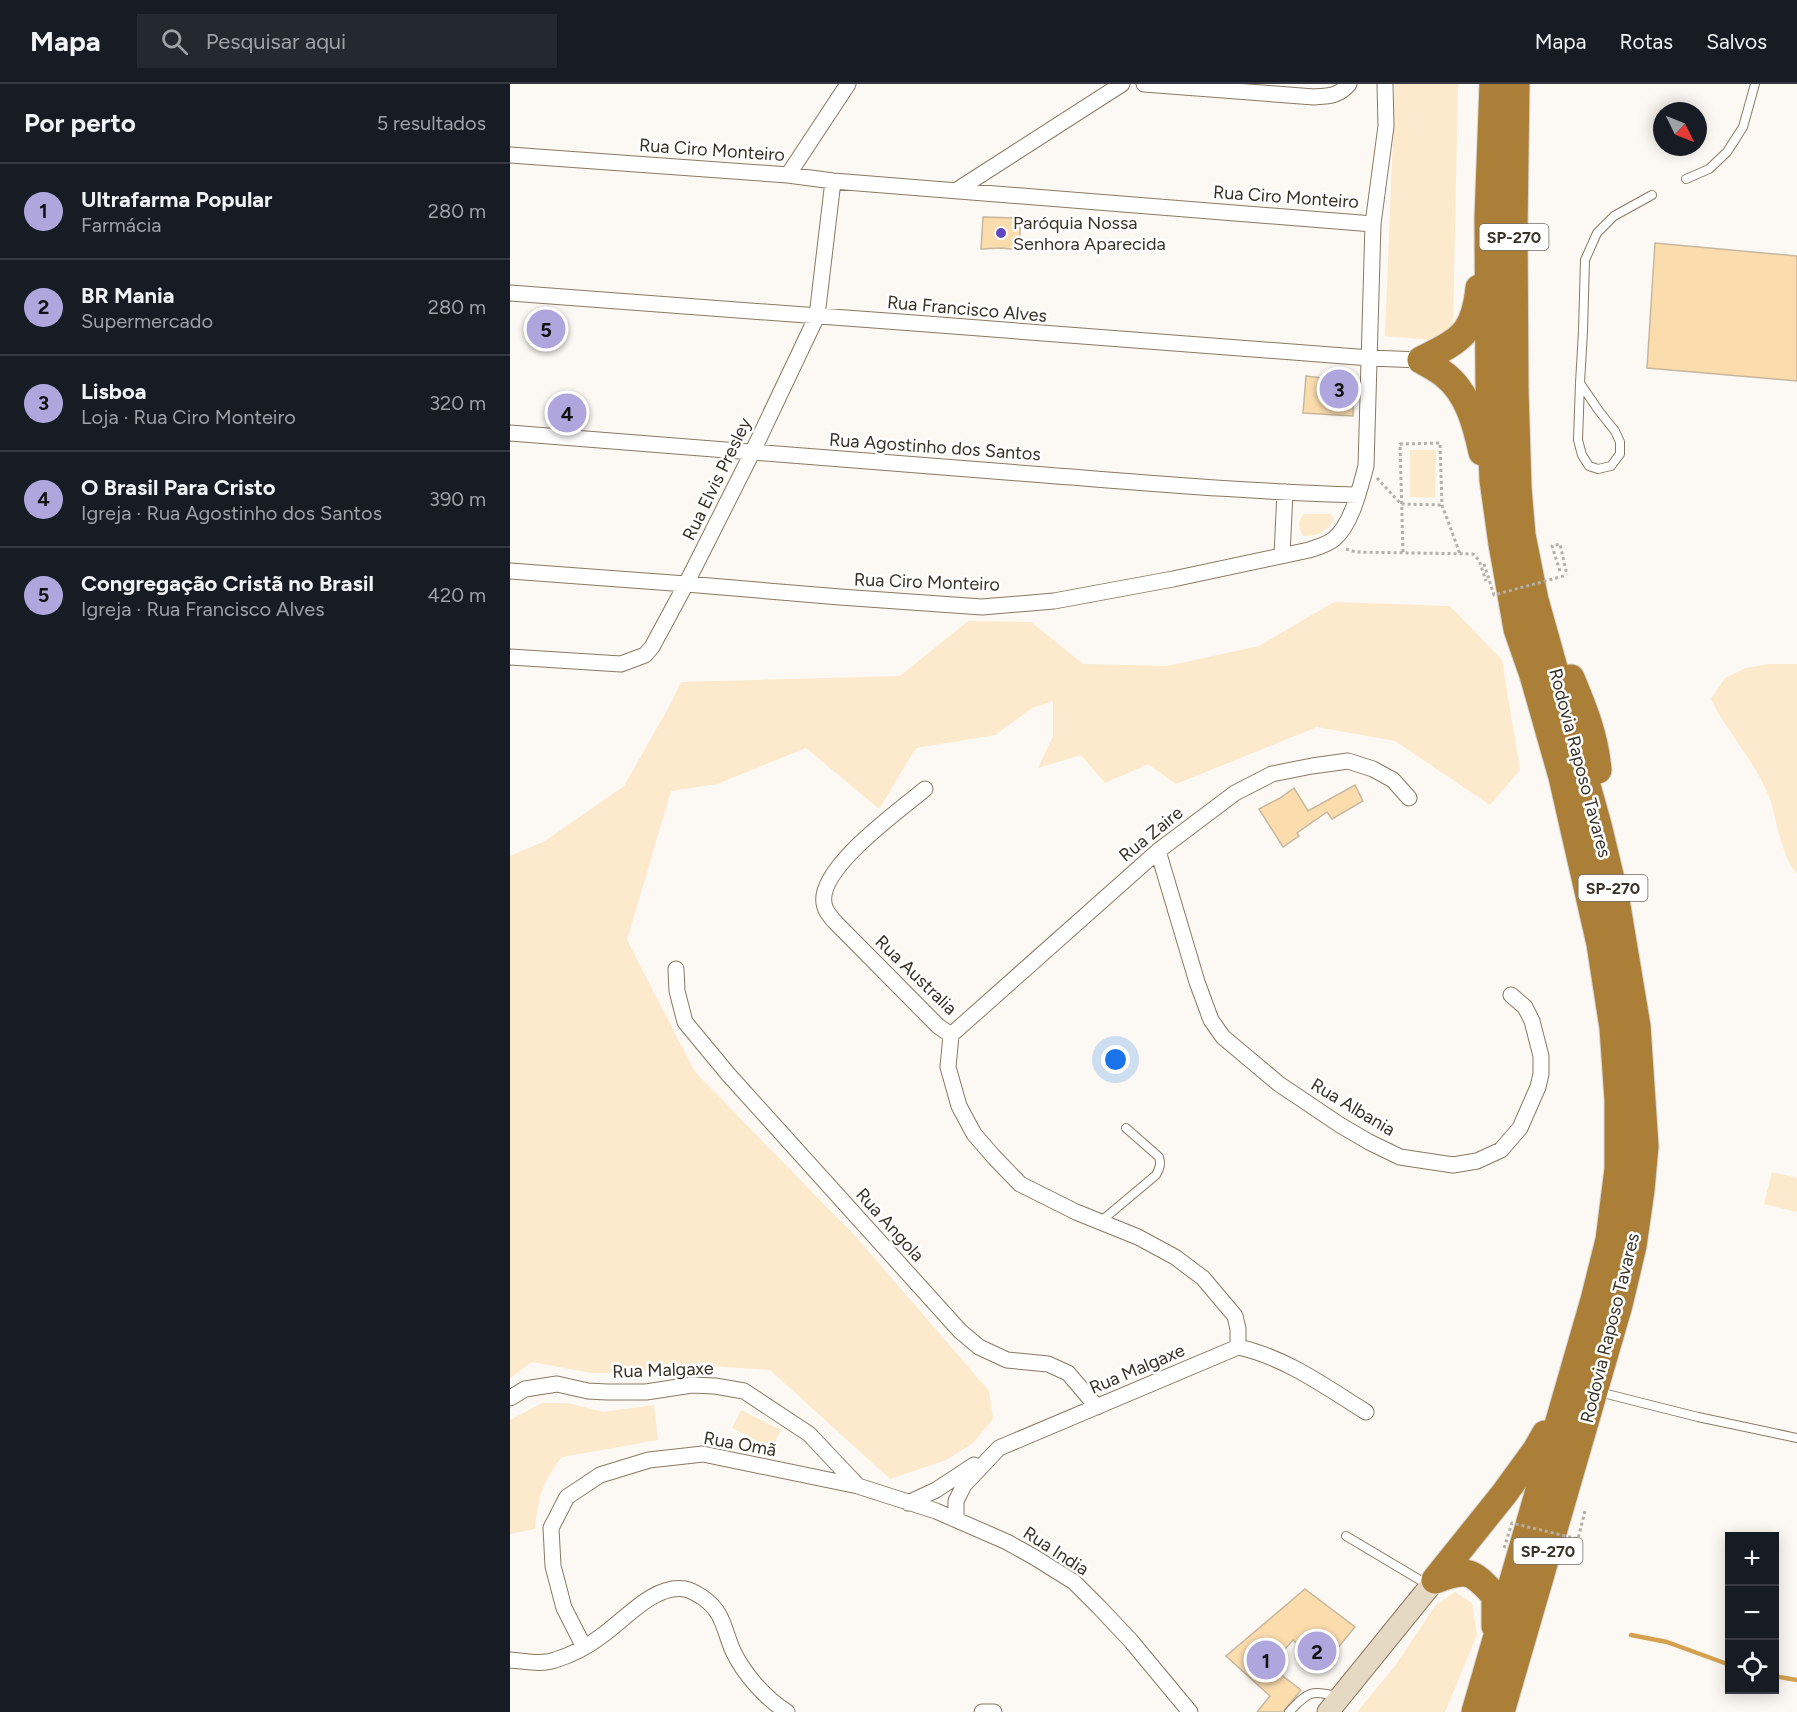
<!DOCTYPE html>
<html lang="pt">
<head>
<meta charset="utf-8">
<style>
  :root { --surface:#171b24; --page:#242831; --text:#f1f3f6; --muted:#9ea1a6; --line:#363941; --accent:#b0a6de }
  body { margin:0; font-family:Figtree,sans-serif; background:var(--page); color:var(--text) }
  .controls { position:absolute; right:18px; bottom:18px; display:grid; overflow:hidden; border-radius:0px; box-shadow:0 3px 15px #0003 }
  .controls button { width:54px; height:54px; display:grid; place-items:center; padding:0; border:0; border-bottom:2px solid var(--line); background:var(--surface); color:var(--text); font:30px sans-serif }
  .compass { position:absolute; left:1143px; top:18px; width:54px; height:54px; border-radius:50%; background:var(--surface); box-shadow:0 3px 15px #0003; rotate:133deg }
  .you { position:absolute; left:606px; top:976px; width:21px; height:21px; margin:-15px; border:4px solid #fff; border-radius:50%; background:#1a73e8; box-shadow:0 0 0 9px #1a73e833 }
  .badge { display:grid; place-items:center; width:39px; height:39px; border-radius:50%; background:var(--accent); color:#111; font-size:20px; font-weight:700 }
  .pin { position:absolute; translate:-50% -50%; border:3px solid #fff; box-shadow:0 2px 6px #0006 }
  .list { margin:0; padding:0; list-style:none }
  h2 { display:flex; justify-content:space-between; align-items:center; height:78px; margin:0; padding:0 24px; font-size:26px }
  h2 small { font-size:20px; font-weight:400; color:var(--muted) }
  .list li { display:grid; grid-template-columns:39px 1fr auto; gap:18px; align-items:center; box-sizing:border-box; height:96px; padding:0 24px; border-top:2px solid var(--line) }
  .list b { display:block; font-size:22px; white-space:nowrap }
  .list p { margin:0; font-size:20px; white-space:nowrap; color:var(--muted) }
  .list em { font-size:20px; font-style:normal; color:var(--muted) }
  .icon { flex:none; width:33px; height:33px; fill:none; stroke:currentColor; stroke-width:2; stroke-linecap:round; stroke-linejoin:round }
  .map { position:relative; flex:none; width:1287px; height:1628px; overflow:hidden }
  header { display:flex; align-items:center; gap:36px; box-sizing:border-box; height:84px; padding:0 30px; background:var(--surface); border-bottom:2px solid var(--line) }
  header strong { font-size:28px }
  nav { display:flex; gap:33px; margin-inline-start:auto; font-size:21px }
  .search { width:420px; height:54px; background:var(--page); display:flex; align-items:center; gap:15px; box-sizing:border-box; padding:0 21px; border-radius:0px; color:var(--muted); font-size:22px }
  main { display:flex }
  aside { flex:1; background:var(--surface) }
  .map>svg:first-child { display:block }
  .green { fill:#fde9cb }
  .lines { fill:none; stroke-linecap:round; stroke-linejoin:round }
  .stream { stroke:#d5a14f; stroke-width:4.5 }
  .building { fill:#fbdcad; stroke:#c7b79f; stroke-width:1.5 }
  .lane-casing { stroke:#897963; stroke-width:10 }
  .street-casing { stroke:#897963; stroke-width:17 }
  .secondary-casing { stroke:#897963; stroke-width:23 }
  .highway-casing { stroke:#d7d6d4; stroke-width:29 }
  .path { stroke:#b4b0a9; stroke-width:3; stroke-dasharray:3 3; stroke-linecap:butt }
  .lane { stroke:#fff; stroke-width:8 }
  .street { stroke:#fff; stroke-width:15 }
  .secondary { stroke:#e6d9c3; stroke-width:21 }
  .highway { stroke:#ab7f37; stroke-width:27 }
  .path-bridge { stroke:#b4b0a9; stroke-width:3; stroke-dasharray:3 3; stroke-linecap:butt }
  .poi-dot { fill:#6048c0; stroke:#fff; stroke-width:2 }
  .labels { text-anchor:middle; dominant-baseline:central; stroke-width:5; stroke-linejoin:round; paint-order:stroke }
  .shield { fill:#fff; stroke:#736f68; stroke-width:1.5 }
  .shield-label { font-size:16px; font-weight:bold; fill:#373127 }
  .street-label { font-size:18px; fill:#373127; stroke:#fff }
  .poi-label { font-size:18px; fill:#373127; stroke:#fff; text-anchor:start }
</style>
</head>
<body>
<header>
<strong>Mapa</strong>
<div class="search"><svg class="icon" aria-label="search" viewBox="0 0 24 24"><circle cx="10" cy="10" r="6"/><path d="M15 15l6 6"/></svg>Pesquisar aqui</div>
<nav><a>Mapa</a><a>Rotas</a><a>Salvos</a></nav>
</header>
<main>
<aside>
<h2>Por perto<small>5 resultados</small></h2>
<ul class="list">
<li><span class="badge">1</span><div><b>Ultrafarma Popular</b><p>Farmácia</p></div><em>280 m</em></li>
<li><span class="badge">2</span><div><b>BR Mania</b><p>Supermercado</p></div><em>280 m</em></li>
<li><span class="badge">3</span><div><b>Lisboa</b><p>Loja · Rua Ciro Monteiro</p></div><em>320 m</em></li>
<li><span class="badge">4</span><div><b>O Brasil Para Cristo</b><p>Igreja · Rua Agostinho dos Santos</p></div><em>390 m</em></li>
<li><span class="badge">5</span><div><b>Congregação Cristã no Brasil</b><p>Igreja · Rua Francisco Alves</p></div><em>420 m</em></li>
</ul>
</aside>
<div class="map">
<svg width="1287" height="1628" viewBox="0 0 1287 1628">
  <rect width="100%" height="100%" fill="#fcf9f4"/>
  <path class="green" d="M885 0H948L943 241 921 256 875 252Z
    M900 366H926L925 414 900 413Z
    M794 430H821L824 435C819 447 805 453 793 452 789 444 787 437 794 430Z
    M824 518 940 522 992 576 1010 686 980 721 885 657 807 643 666 700 638 680 595 699 571 671 528 684 543 652V617L522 624 485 651 406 664 369 725 296 664 207 700 161 707 117 856 185 988 346 1153 479 1307 483 1335 463 1359 436 1376 380 1395 260 1286 182 1281 117 1289H82L22 1278 0 1294V772L35 757 114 702 161 619 171 598 390 592 458 537 521 538 573 580 657 582 749 562Z
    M1259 580H1287V789C1273 778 1266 734 1260 715 1246 678 1218 650 1201 615L1215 594 1236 584Z
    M1262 1088 1287 1094V1128L1254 1120Z
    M32 1319H58L93 1328 144 1321 148 1356 52 1373C32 1398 28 1414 25 1445L0 1450V1336Z
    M231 1326 271 1346 262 1364 222 1344Z
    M945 1508 962 1519 967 1551 935 1628H847L885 1582 925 1522Z"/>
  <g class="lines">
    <path class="stream" d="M1121 1551 1157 1558 1220 1581
      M1264 1592 1287 1596"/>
  </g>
  <path class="building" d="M473 133 510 134V166L492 164 471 165Z
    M1145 159 1287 172V297L1137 284Z
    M36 224 48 227 45 263 33 261 26 263 27 228Z
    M796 292 836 297 844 303 843 332 793 329Z
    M845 701 853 717 822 735 817 728 787 749 789 752 773 763 749 725 770 714 784 704 798 727Z
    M795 1505 845 1543 813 1582 783 1556 760 1582 791 1606 773 1628H747L760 1612 716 1572Z"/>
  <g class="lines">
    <g class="lane-casing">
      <path id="lane" d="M1176 95 1199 85 1217 68 1233 43 1245 0
        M1070 299 1089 327 1105 347 1110 358V370L1101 382 1088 385 1079 382 1072 371 1068 356 1070 299 1073 247 1075 176 1087 149 1104 132 1142 111
        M590 1138 646 1091C650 1084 651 1080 649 1073L616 1044
        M1089 1308 1188 1333 1287 1354
        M836 1452 920 1502
        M779 1628C800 1606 800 1607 829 1612"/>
    </g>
    <g class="street-casing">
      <path id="street" d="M634 0 804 13C819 12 829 12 839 0
        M0 71 278 91 323 97 863 140
        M278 91 338 0
        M447 106 612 0
        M0 209C287 229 573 253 860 274L911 276
        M0 349C178 362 356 378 535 391 639 399 743 408 848 411
        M772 471 775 408
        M0 487 176 500 330 513 472 523 544 517 663 495 799 466C807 463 817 461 824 455 842 440 850 404 856 382L863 140 876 42 875 0
        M0 573 111 580 135 571 142 563 176 500 242 369 307 232 323 97
        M415 705C390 726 308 784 314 819 315 829 325 838 332 845L428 942 441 951 438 983 449 1022 464 1050 483 1072 510 1100 566 1128 628 1153 665 1173 693 1194 725 1232 728 1245V1263
        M648 767 687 898 701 936 713 953 769 1000 830 1041 859 1058 890 1073 943 1081 967 1077 991 1066 1010 1044 1028 1003 1031 990V972L1022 937 1015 923 1001 911
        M166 885 167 907 175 938 218 990 450 1247 469 1263 497 1276 538 1280 558 1289 587 1323
        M441 951 648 767 725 709 762 690 802 682 838 677 863 685 883 696 899 714
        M728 1263C775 1273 816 1303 856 1328
        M0 1314 15 1305 47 1300 78 1307 97 1308H136L182 1301 205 1302 234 1307 299 1350 348 1402
        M398 1419 426 1406 464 1381
        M446 1436V1417L454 1401 489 1364 728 1263
        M74 1563 54 1524 43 1482 41 1444 57 1413 90 1391 139 1376 193 1370 348 1402 426 1427 497 1458 524 1473 564 1498 589 1523 621 1557 680 1628
        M0 1576C15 1577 31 1581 45 1576 61 1571 77 1563 90 1553 114 1537 143 1500 175 1505 181 1506 187 1510 192 1513 214 1528 213 1544 223 1567 234 1590 255 1614 277 1628
        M472 1628H484"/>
    </g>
    <g class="secondary-casing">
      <path id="secondary" d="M818 1628 925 1496"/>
    </g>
    <g class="highway-casing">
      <path id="highway" d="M911 276C919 281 928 285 935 291 958 309 966 341 972 368
        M911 276C950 256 964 251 969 204
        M1061 594C1074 625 1085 652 1088 686
        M925 1496 994 1410 1026 1366 1035 1350
        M925 1496C957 1484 962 1486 985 1512V1542
        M965 1628 1084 1216 1099 1156 1108 1085V1016L1103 944 1090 860 1052 693 1023 591 1007 545 992 460 983 396 979 300 978 134 983 0
        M991 1628 1109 1221 1123 1162 1131 1106 1135 1062 1127 942 1106 816 1088 741 1025 516 1012 451 1008 404 1005 306 1004 145 1006 0"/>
    </g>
    <path class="path" d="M867 394 891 420 932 421
      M836 465 846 468 963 470 969 476 976 497
      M893 468 890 360 930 359 932 421 950 470
      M1050 487 1042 462 1050 460 1057 491"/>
    <use href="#lane" class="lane"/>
    <use href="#street" class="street"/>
    <use href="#secondary" class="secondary"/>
    <use href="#highway" class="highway"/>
    <path class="path-bridge" d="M974 480 984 511 1057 491
      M994 1464 1002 1439 1068 1455 1075 1427"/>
  </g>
  <circle class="poi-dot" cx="491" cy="149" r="6"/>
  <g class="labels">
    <g class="shield">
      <rect x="969.5" y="140" width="69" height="26" rx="4.5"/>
      <rect x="1068.5" y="791" width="69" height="26" rx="4.5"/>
      <rect x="1003.5" y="1454" width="69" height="26" rx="4.5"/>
    </g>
    <g class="shield-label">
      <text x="1004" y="153">SP-270</text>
      <text x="1103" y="804">SP-270</text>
      <text x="1038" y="1467">SP-270</text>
    </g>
    <g class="street-label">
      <text transform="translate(202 66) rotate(4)">Rua Ciro Monteiro</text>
      <text transform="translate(776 113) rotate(4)">Rua Ciro Monteiro</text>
      <text transform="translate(457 225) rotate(5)">Rua Francisco Alves</text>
      <text transform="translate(425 363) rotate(4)">Rua Agostinho dos Santos</text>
      <text transform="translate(207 395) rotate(-64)">Rua Elvis Presley</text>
      <text transform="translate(417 498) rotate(2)">Rua Ciro Monteiro</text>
      <text transform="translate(1070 679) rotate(75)">Rodovia Raposo Tavares</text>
      <text transform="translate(641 750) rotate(-39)">Rua Zaire</text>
      <text transform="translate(406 891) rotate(44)">Rua Australia</text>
      <text transform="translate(843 1023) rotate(31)">Rua Albania</text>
      <text transform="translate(380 1141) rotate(48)">Rua Angola</text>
      <text transform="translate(1100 1244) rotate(-76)">Rodovia Raposo Tavares</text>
      <text transform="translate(627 1285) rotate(-23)">Rua Malgaxe</text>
      <text transform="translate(153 1286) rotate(-2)">Rua Malgaxe</text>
      <text transform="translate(230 1360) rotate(10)">Rua Omã</text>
      <text transform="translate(546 1467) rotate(33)">Rua India</text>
    </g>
    <g class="poi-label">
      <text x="503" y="139">Paróquia Nossa<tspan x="503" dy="21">Senhora Aparecida</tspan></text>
    </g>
  </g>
</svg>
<div class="controls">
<button>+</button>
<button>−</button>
<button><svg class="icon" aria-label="locate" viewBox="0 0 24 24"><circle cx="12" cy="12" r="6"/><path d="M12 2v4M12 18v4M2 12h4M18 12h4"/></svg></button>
</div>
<svg class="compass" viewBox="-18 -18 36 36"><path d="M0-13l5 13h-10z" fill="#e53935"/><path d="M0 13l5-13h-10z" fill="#9ea1a6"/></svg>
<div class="you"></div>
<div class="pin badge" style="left:756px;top:1576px">1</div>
<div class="pin badge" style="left:807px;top:1567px">2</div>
<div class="pin badge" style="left:829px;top:305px">3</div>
<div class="pin badge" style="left:57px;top:329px">4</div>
<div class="pin badge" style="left:36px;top:245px">5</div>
</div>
</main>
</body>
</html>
